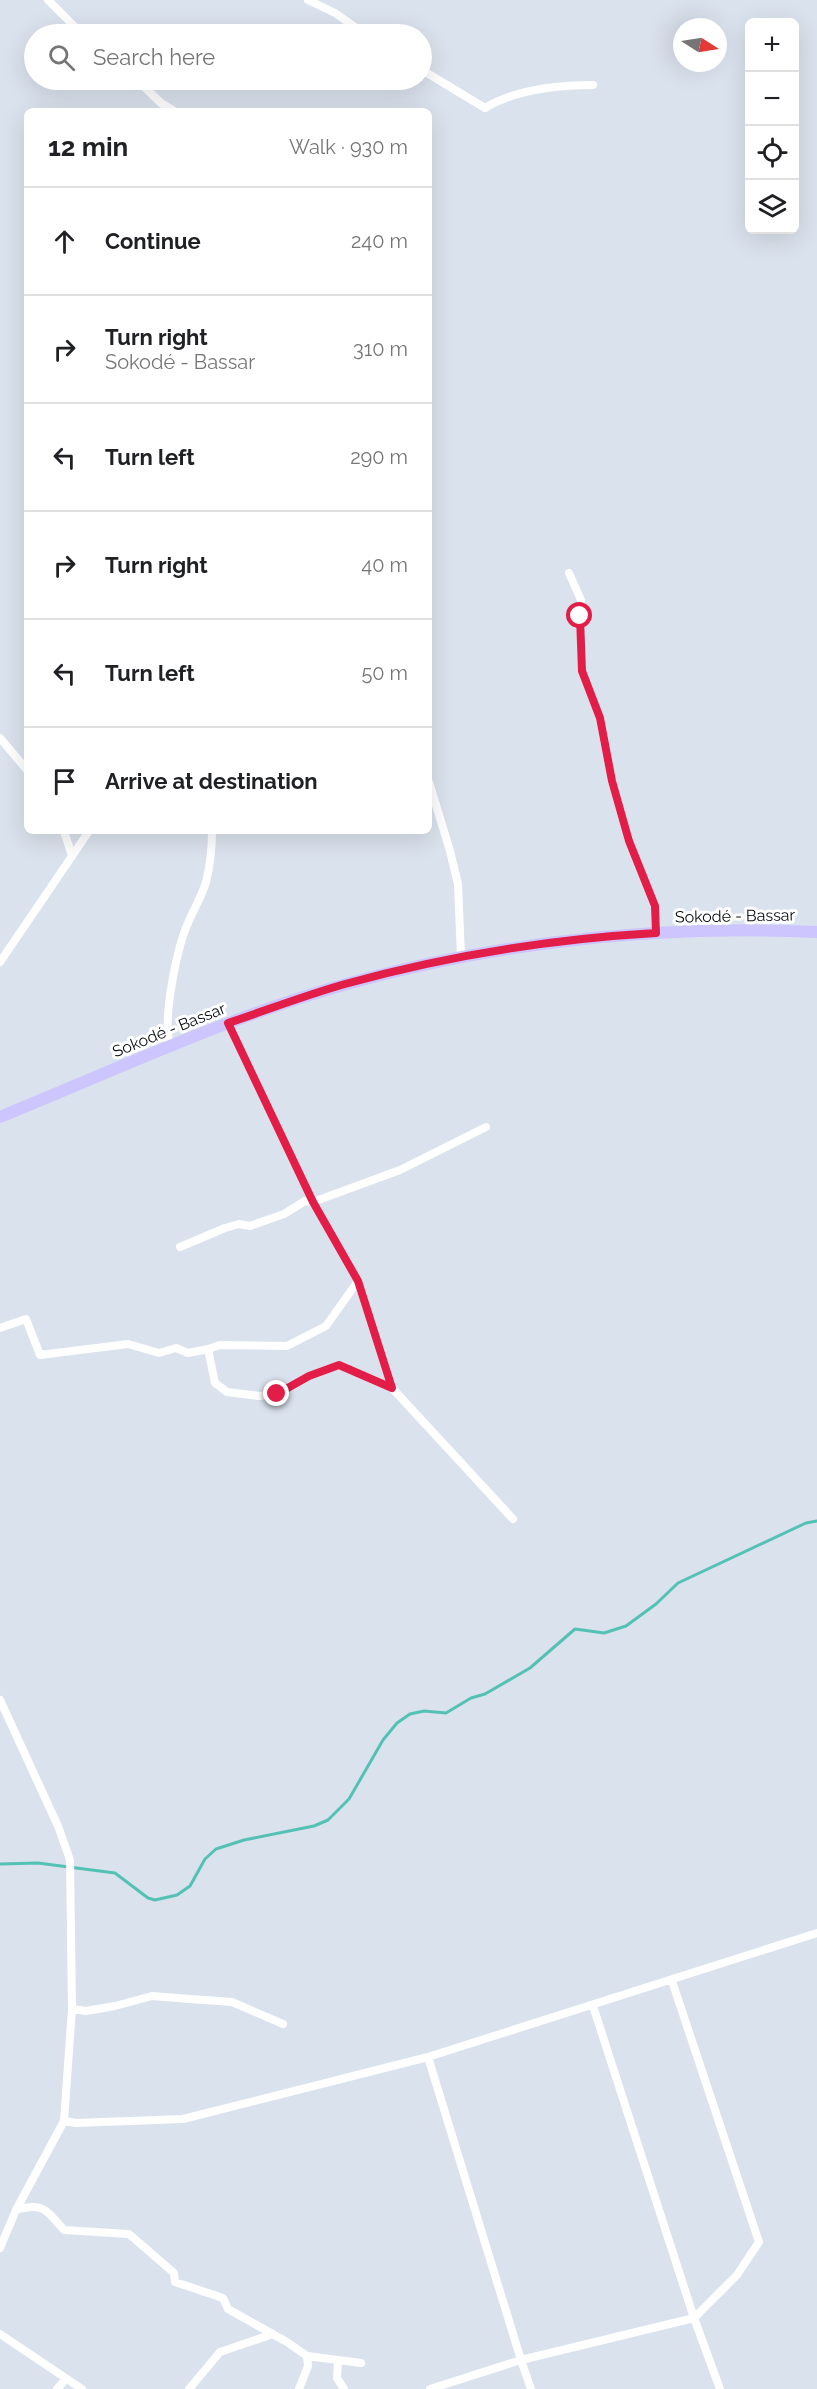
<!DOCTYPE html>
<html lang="en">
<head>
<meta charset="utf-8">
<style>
  :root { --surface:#fff; --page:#f6f6f6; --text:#202124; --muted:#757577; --line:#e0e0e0 }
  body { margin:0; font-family:Raleway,sans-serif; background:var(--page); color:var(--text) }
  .controls { position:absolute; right:18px; top:18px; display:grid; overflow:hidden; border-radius:9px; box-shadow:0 6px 24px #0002 }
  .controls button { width:54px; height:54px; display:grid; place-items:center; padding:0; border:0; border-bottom:2px solid var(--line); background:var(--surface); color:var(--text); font:30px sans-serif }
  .compass { position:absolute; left:673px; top:18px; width:54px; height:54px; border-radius:50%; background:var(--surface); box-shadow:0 6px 24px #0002; rotate:102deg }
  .stop { position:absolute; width:18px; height:18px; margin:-14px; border:4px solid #e11d48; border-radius:50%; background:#fff }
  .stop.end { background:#e11d48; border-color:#fff; box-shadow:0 2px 6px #0008 }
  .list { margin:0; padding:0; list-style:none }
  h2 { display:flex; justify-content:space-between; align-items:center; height:78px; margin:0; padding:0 24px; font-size:26px }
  h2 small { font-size:20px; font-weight:400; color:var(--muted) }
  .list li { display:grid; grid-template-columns:39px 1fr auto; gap:18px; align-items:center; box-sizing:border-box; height:108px; padding:0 24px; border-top:2px solid var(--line) }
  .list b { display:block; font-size:22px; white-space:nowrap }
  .list p { margin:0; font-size:20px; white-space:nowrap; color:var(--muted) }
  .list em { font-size:20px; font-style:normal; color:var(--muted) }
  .icon { flex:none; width:33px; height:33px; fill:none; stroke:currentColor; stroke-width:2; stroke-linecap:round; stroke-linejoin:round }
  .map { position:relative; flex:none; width:817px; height:2389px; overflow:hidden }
  .search { position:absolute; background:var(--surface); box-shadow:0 6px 24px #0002; left:24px; top:24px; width:408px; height:66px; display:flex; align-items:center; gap:15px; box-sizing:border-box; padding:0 21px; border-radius:33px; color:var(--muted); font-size:22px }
  .panel { position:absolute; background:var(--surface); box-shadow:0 6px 24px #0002; left:24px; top:108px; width:408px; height:726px; border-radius:9px }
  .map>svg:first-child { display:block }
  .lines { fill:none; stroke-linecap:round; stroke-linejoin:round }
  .stream { stroke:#54c1b5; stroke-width:3 }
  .street { stroke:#fff; stroke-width:8 }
  .primary { stroke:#cdc5fd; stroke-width:12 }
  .route { stroke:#e11d48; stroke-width:8 }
  .labels { text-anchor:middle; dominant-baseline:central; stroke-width:6; stroke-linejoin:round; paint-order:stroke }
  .street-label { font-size:16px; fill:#0a0d10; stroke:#fff }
</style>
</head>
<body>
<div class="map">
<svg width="817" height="2389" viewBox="0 0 817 2389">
  <rect width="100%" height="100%" fill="#dae2ed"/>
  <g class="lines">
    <path class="stream" d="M0 1864 38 1863 115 1873 148 1898 155 1900 177 1895 190 1886 205 1859 216 1849 244 1840 314 1826 328 1820 349 1799 383 1740 397 1723 410 1714 424 1711 446 1713 471 1698 485 1694 530 1668 575 1629 604 1633 626 1626 656 1604 678 1583 806 1523 817 1521"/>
    <path class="street" d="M48 0 82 34
      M308 0 335 13 365 34
      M422 70 485 108C515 90 558 85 593 85
      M137 80 161 103 174 111
      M569 573 581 600 582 671 600 718 612 781 629 841 655 906 656 933
      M0 738 27 770
      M429 782 450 851 458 884 461 957
      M64 831 72 856
      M0 962 89 831
      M228 1023 313 1202 358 1281 392 1388
      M171 1047C161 1026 176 956 184 933 190 915 201 899 206 882 210 866 212 847 212 831
      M180 1247 225 1228 239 1224 250 1226 284 1214 305 1201 313 1202 400 1170 486 1127
      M0 1328 26 1319 40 1355 128 1344 159 1353 176 1348 188 1353 208 1349 215 1383 227 1392 259 1396 277 1394 309 1376 339 1365 392 1388 513 1519
      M208 1349 220 1345 287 1346 326 1326 358 1281
      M0 1700 58 1826 70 1860 72 2009 64 2121 16 2210 0 2248
      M593 2006 694 2318 720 2389
      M72 2009 86 2011 115 2006 152 1996 190 1999 232 2002 283 2024
      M428 2057 521 2360 531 2389
      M64 2121 76 2123 183 2119 428 2057 817 1933
      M16 2210C44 2202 46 2210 64 2230L129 2234 174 2273 175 2282 223 2298 228 2309 287 2342 307 2356 308 2366 299 2389
      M0 2334 82 2389
      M307 2356 361 2363
      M338 2360 337 2378 344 2389
      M57 2389 66 2379
      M189 2389 220 2352 273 2334
      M430 2389 521 2360 694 2318 737 2275 759 2242 672 1981"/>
    <path class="primary" d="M0 1117C100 1076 200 1030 303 997 468 945 645 924 817 932"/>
  </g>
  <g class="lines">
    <path class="route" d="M277 1394 309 1376 339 1365 392 1388 358 1281 313 1202 228 1023C267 1010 306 995 345 984 446 956 551 939 656 933L655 906 629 841 612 781 600 718 582 671 580 616"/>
  </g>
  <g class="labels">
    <g class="street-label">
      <text transform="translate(735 916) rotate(-1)">Sokodé - Bassar</text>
      <text transform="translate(169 1030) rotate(-22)">Sokodé - Bassar</text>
    </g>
  </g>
</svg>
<div class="controls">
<button>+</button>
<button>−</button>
<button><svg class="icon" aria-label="locate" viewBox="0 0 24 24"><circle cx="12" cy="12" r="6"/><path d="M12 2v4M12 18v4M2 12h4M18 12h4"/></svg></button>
<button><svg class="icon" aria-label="layers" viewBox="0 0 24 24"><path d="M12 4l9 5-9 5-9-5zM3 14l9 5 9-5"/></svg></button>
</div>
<svg class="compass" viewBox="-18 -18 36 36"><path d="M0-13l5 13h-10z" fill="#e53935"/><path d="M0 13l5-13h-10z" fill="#757577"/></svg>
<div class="stop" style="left:580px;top:616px"></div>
<div class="stop end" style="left:277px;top:1394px"></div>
<div class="search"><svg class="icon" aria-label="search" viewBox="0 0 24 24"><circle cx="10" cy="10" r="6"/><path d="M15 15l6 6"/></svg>Search here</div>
<section class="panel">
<h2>12 min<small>Walk · 930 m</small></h2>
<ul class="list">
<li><svg class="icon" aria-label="ahead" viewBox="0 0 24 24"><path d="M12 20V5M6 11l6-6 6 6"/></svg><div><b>Continue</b></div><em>240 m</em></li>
<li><svg class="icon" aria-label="right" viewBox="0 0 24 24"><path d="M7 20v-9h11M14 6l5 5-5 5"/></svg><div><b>Turn right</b><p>Sokodé - Bassar</p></div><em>310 m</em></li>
<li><svg class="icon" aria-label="left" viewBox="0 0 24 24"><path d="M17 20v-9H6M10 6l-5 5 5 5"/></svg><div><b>Turn left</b></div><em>290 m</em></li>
<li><svg class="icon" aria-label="right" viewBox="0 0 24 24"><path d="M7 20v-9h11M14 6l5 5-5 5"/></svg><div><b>Turn right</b></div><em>40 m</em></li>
<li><svg class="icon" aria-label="left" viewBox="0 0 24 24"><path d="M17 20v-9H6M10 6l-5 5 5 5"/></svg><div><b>Turn left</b></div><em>50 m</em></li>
<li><svg class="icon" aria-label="arrive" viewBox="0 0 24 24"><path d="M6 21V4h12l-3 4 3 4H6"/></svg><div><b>Arrive at destination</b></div></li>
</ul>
</section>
</div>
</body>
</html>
